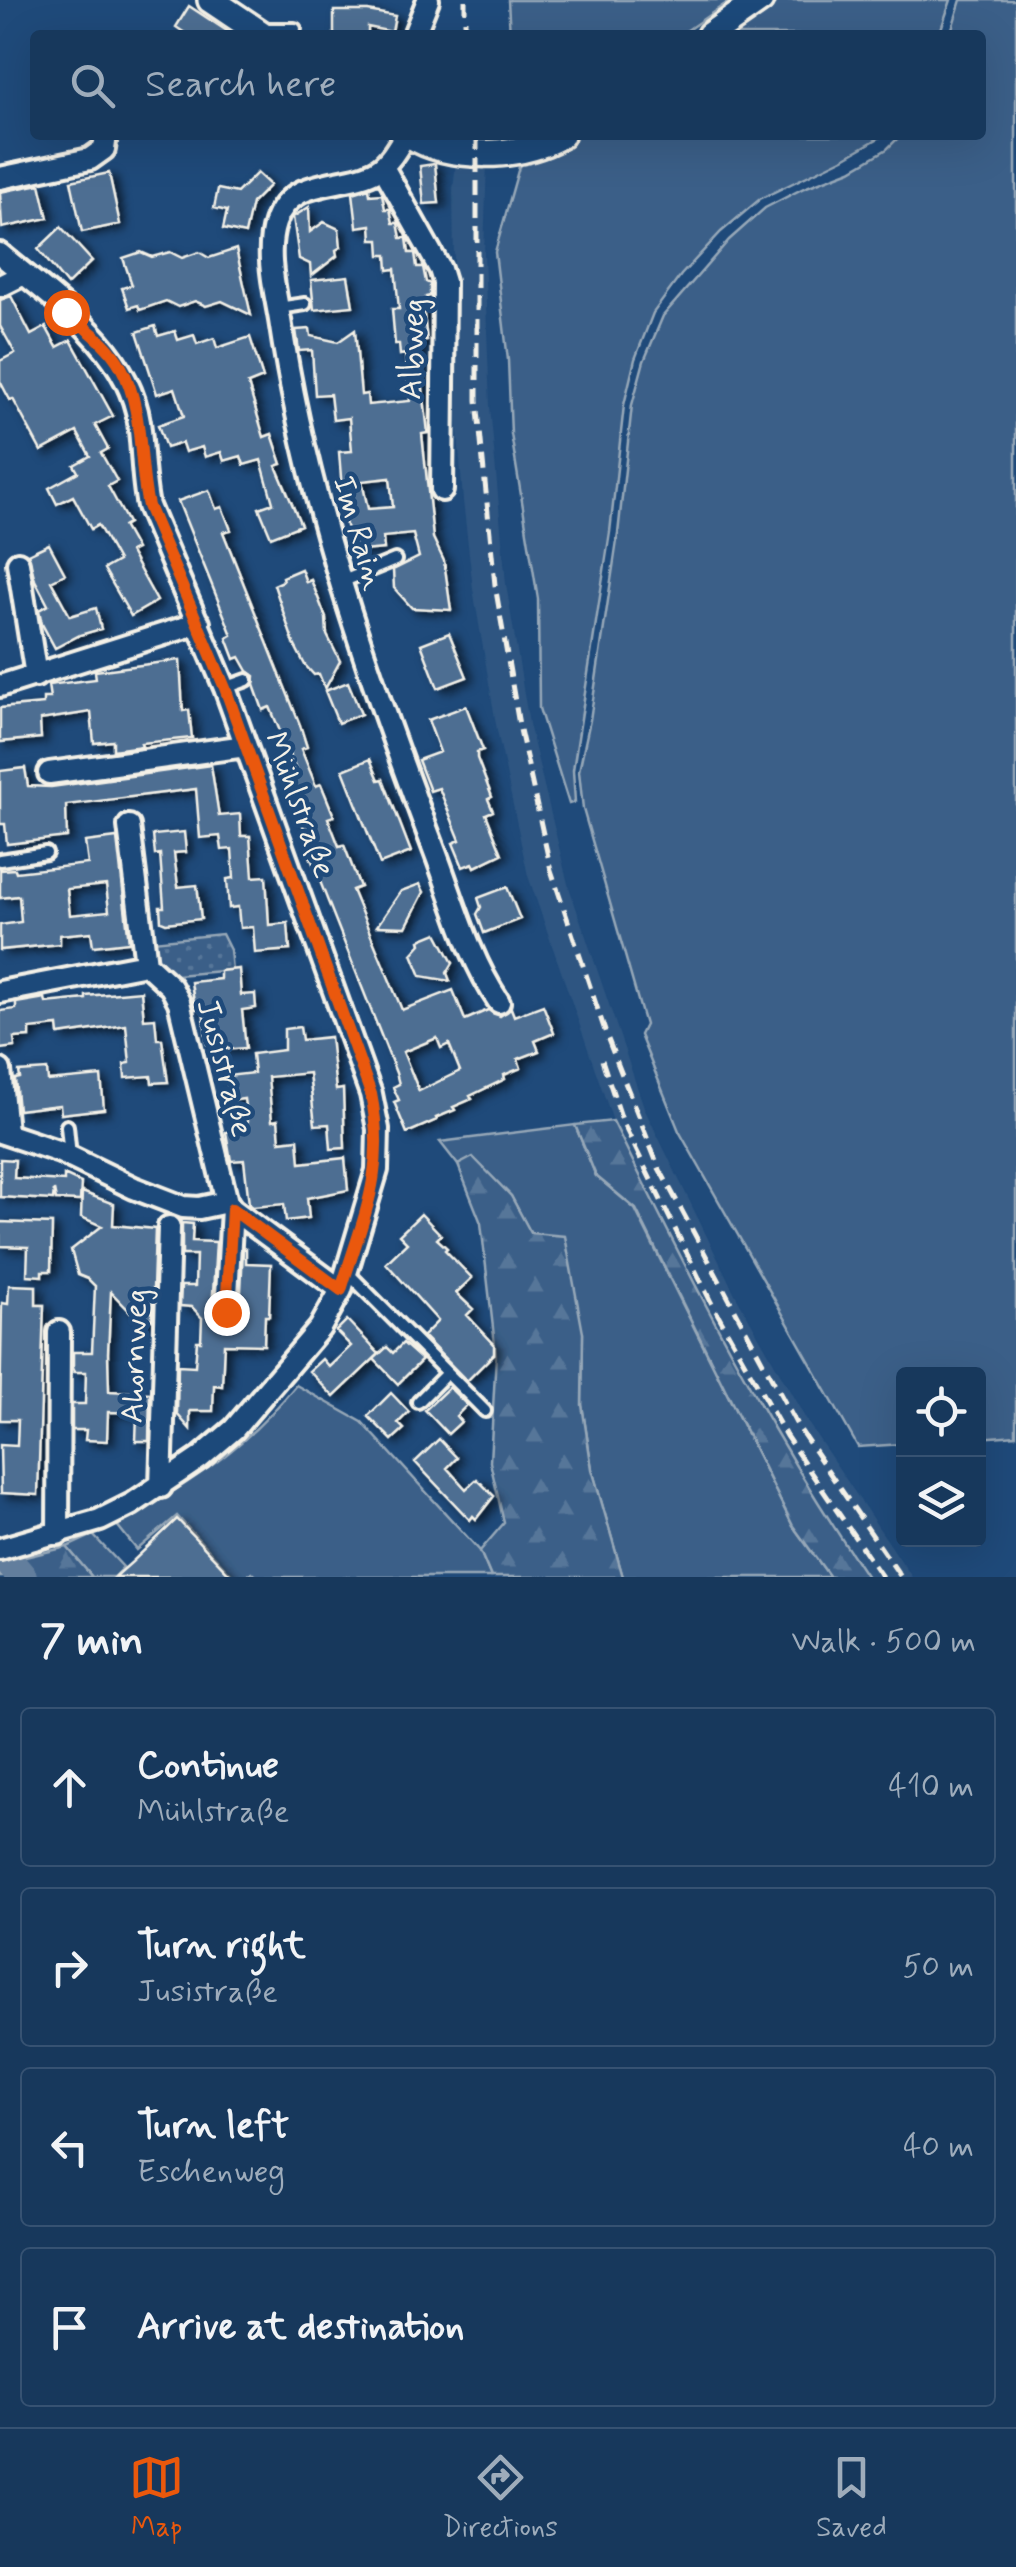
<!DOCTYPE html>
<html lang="en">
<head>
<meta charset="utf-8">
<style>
  :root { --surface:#17385c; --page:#203f62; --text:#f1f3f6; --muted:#9eacbb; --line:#365272; --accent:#ea580c }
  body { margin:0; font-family:Mynerve,sans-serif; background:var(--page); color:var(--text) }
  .controls { position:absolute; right:30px; bottom:30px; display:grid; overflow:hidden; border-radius:10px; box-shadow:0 10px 40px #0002 }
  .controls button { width:90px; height:90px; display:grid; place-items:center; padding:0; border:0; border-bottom:2px solid var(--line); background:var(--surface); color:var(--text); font:50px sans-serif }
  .stop { position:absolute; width:30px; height:30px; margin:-22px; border:8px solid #ea580c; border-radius:50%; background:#fff }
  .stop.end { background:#ea580c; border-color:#fff; box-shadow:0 2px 10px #0008 }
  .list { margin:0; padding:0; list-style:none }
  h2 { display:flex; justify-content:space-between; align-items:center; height:130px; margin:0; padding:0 40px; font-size:42px }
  h2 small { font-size:32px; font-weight:400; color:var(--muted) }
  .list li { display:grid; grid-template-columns:65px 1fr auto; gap:30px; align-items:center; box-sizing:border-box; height:160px; margin:0 20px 20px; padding:0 20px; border:2px solid var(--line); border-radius:10px }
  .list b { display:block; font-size:38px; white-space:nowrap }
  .list p { margin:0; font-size:32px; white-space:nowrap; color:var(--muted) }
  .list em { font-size:32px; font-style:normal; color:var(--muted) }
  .icon { flex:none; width:55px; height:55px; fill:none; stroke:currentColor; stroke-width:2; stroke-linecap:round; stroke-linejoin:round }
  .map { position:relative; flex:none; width:1016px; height:1577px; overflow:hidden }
  .search { position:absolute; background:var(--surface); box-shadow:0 10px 40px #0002; left:30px; right:30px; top:30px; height:110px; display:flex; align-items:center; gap:25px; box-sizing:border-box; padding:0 35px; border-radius:10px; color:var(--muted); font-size:38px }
  .sheet { height:850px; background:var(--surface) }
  nav { display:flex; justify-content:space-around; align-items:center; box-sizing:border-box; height:140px; border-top:2px solid var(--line); background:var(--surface); font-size:28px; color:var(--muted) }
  nav a { display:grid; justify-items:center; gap:5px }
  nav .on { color:var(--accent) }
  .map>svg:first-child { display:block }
  .built { fill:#2d5581 }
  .green { fill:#3a5f88; stroke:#97a8b8; stroke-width:2.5 }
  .forest { fill:url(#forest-firs); stroke:#97a8b8; stroke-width:2.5 }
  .park { fill:url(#park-dots); stroke:#97a8b8; stroke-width:2.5 }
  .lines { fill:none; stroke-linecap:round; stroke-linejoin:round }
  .river { stroke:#627e9d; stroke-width:30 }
  .building { fill:#4d6e92; stroke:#f4f1e8; stroke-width:2.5; fill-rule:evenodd; filter:url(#shadow) }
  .service-casing { stroke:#f4f1e8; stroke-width:18 }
  .minor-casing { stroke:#f4f1e8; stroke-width:28 }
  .tertiary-casing { stroke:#f4f1e8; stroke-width:32 }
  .service { stroke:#1f4a7a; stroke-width:10 }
  .minor { stroke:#1f4a7a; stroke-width:20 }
  .tertiary { stroke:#1f4a7a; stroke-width:25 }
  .rail { stroke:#f4f1e8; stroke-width:5; stroke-dasharray:15 8; stroke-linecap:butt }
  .route { stroke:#ea580c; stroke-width:12 }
  .labels { text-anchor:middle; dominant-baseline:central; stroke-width:9; stroke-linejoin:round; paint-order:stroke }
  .street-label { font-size:32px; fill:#f4f1e8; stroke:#1f4a7a }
</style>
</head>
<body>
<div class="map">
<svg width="1016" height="1577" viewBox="0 0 1016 1577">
  <defs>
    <pattern id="forest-firs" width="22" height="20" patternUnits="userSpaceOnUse" patternTransform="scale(2.5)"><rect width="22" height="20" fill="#3a5f88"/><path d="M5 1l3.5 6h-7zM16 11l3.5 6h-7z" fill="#577699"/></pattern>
    <pattern id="park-dots" width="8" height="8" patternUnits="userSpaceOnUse" patternTransform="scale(2.5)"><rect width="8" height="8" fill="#3a5f88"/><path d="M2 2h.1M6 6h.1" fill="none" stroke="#577699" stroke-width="1.8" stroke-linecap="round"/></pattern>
    <filter id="shadow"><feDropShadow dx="6" dy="3.5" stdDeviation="5" flood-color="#0009"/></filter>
  </defs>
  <rect width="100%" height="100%" fill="#1f4a7a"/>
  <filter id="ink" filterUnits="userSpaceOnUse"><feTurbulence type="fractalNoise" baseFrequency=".01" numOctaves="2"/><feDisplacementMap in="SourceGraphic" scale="20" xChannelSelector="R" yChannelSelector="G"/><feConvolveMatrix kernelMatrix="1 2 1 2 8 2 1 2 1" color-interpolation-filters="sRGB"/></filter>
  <g filter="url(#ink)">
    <path class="built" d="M456 161H487L484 254 490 406 506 584 529 724 568 884 645 1110 735 1294 808 1423 912 1577H867L760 1409 702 1305 613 1121 528 876 497 730 473 589 463 501 456 406 453 190Z"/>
    <path class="green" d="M508 0H731L680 35H510Z
      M772 0H951L939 35H721Z
      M961 0H1016V1435L979 1438 978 1374H904L903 1444 858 1447 679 1131 640 1035 645 1025 583 809 579 771 590 720 618 534 632 405 644 361 663 316 729 240 765 208 804 188 851 170 887 149 901 135H981V35H950Z
      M574 135H884L844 158 760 199 721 232 681 275 653 313 635 359 624 405 610 532 573 770 575 802 569 804 539 708 538 599 511 434 508 360 495 252 521 160 543 153Z
      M575 1125 596 1176 635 1209 793 1526 830 1577H623L592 1469 582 1405 583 1333 511 1196 473 1158 458 1165 440 1142Z
      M296 1385 362 1422 480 1551 491 1577H257L252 1572 246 1577H234L177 1516 137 1550 117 1525C191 1481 241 1453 296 1385Z
      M93 1535 123 1567 114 1577H92L67 1547Z"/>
    <path class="forest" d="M613 1121C691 1280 767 1430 867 1577H830L793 1526 636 1209 596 1176 575 1125Z
      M473 1157 511 1196 531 1233 565 1236 583 1333 582 1405 592 1469 623 1577H491L480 1551 504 1523 490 1462 496 1354 481 1223 458 1165Z
      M67 1547 92 1577H0V1563Z"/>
    <path class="park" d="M222 934 230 950 232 970 166 976 154 956 152 941Z"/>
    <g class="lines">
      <path class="river" d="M0 1551 22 1577"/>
    </g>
    <path class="building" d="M189 6 233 35H188L176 27Z
      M334 11H368L395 16 392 32 368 27V35H334Z
      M435 164 439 203 424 204 420 166Z
      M109 173 120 224 82 232 71 181Z
      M257 173 270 185 252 203 245 234 223 229 227 211 214 208 218 189 237 193Z
      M40 184 48 218 2 228 0 192Z
      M369 188 370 195 382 194 385 209H390L393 223H398L401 238H407L409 253H415L417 267H423L426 282 430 284V296L426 297 427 305 423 306 427 341 420 342 419 353 428 433 422 434 433 538 444 561 451 610 412 608 394 588 393 570 419 557 413 534 383 537 384 549 351 552 344 515 339 452 352 451 349 418 333 420 330 394 315 395 312 350 299 351 296 330 310 329 311 336 338 342 355 330 361 395 367 394 368 405 410 401 405 354 400 355 399 344H395L392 309H399L395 269 388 270 387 255H380L379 240H372L371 225 357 227 353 193ZM390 478 393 507 368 509 362 481Z
      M309 207 310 232 324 222 339 229 341 247 336 250 337 256 311 276 310 264 299 259 293 217Z
      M61 227 92 261 67 285 38 249Z
      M236 249 251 315 222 301 206 306 195 301 178 307 166 301 140 310 138 305 129 308 122 288 132 285 123 258 141 252 152 257 170 252 182 258 199 252 209 258Z
      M348 276 353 306 314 310 311 280Z
      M11 296 31 335 46 327 57 347 71 340 113 416 95 425 108 449 101 453 117 481 108 486 128 523 123 526 136 549 130 552 157 601 131 616 104 569 118 561 98 525 91 529 73 496 57 504 49 488 78 472 74 465 90 456 77 432 41 451 13 399 10 400 0 381V361L15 353 0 326V300Z
      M155 326 158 336 175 331 178 340 194 335 197 344 214 338 217 348 250 337 263 378 248 384 264 437 272 434 282 464 276 466 301 525 271 537 259 508 273 503 261 460 244 465 241 456 224 461 221 452 205 457 202 447 185 452 182 443 166 448 158 425 184 416 175 388 157 394 137 332Z
      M209 490 216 509 222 507 231 530 223 532 300 725 307 747 301 749 316 786 321 784 334 816 328 818 339 846 344 845 360 887 352 890 402 1010 453 990 465 1020 488 1010 500 1016 511 1008 514 1016 543 1005 554 1033 535 1041 539 1051 518 1059 521 1068 504 1075 505 1079 470 1096 472 1099 453 1107 455 1110 436 1118 437 1120 407 1133 394 1102 399 1100 393 1087 399 1084 396 1073 306 846 311 844 284 781 298 775 270 707 263 710 254 685 255 676 248 671 240 657 235 659 227 638 232 635 178 501ZM437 1038 441 1048 449 1044 460 1071 419 1091 403 1052Z
      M49 544 65 574 51 581 70 616 96 608 101 629 80 635 55 648 42 624 39 610 48 605 35 580 28 554Z
      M301 569 306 582 311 580 326 618 327 635 340 661 325 689 319 674 314 675 305 665 294 644 274 585 283 581 282 577Z
      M449 633 467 677 438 688 421 644Z
      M180 660 183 711 189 710 192 738 141 743 142 746 113 750V741L94 743 91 712 40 720 41 738 0 742V708L43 704V698H50L48 685 96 679 95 671Z
      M348 682 361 714 338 723 325 691Z
      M466 706 483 750 477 752V758L492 797 488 799 493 811 486 814 502 854 475 867 473 863 463 867 453 843 460 840 439 788 430 791 418 760 440 752 428 720Z
      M370 759 379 780 383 779 411 852 380 864 343 770Z
      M211 765 219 816 240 814 241 836H250L253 877 266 876 269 925 288 923 290 950 255 953 253 927 240 928 238 907 229 908 227 879 234 878 232 849 222 850 220 836 200 838 196 789 66 805 67 837 7 844 5 824H0V771L25 768 28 786 51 787Z
      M184 832 186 852 174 853 178 887 197 885 201 919 166 923 161 921 160 907H164L160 854 155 855 153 835Z
      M117 838 129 942 93 946 91 932 60 935V944L0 950V925L21 922 19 896 0 898V870L15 869 16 872 88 864 85 842ZM106 885 109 911 70 915 67 889Z
      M420 884 424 892 406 927 377 926 401 891Z
      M507 887 520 919 484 933 477 914 481 907 478 898Z
      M437 933 453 963 447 973 450 981 421 976 412 954 421 944 420 940Z
      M239 969 241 995 255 994 256 1008 242 1010 246 1048 222 1050 221 1043 207 1044 203 1008 195 1009 191 982 220 979V971Z
      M141 991 144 1019 155 1018 157 1039H162L168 1082 152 1083 151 1076 125 1078 124 1064 130 1063 126 1025 59 1035 58 1026 30 1029V1037L14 1038 15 1047 0 1049V1011L16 1009V1003L45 998 46 1003 86 999V996Z
      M300 1027 302 1040 330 1037 336 1090 343 1089 345 1148 331 1149 329 1124 315 1125 309 1073 268 1077 272 1121 278 1120 280 1141 298 1139 300 1163 345 1158 348 1190 307 1198 309 1218 286 1221 284 1204 253 1207 249 1204 244 1160 231 1161 226 1132 248 1129 244 1099 229 1101 227 1076 254 1073 252 1054 284 1050V1029Z
      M47 1070 48 1081 101 1076 104 1109 61 1114 60 1105 18 1110 15 1079 20 1078 19 1072Z
      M0 1159 15 1160 14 1178 64 1181V1175L81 1183 80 1201 56 1200 54 1190 53 1200 0 1197Z
      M82 1192 114 1204 113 1225 155 1229 152 1320 148 1317 142 1324 111 1292 108 1353 109 1391 150 1393 149 1441H136L137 1413 108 1412 107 1441 85 1440 86 1430H72V1404H85L86 1372H75L73 1368V1352H92L95 1286 88 1279 78 1275 71 1250 102 1226 81 1217Z
      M421 1214 441 1235 437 1239 447 1248 445 1250 472 1278 456 1293 473 1309 467 1315 494 1344V1354L467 1381 423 1336 438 1321 386 1263 407 1243 399 1235Z
      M0 1222 52 1224 51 1271H42V1276L27 1275 28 1247 0 1246Z
      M182 1223 193 1224 192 1241 216 1242 212 1311 219 1324H233L240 1314 243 1248 246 1249V1263L271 1264 269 1316H265L264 1345 224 1344 222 1386 214 1385 213 1411H190V1429L177 1414 178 1365 195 1366 197 1341H201L202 1318 192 1307 180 1306 181 1286H195L196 1255H182Z
      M9 1285 36 1286V1305H44L38 1495 1 1493 0 1445 17 1446 18 1420H0L2 1303 8 1304Z
      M347 1320 379 1354 334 1397 309 1371 322 1359 329 1367 351 1346 336 1331Z
      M403 1343 422 1360 398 1384 374 1359 387 1347 393 1353Z
      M449 1387 467 1405 456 1416 461 1422 448 1434 425 1410Z
      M391 1393 409 1412 398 1423 404 1429 392 1440 368 1416Z
      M439 1439 457 1458 447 1468 466 1489 477 1479 494 1496 476 1519 473 1516 470 1520 415 1462Z
      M177 1519 232 1577H115L132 1562Z"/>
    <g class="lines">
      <g class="service-casing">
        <path id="service" d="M260 29H295
          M278 308 305 304
          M341 582 395 560
          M225 688 247 680
          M0 860 46 853
          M67 1126 70 1156
          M347 1272 485 1411
          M418 1402 447 1373"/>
      </g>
      <g class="minor-casing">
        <path id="minor" d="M414 35 428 0
          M405 135C398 147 390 162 377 170 345 189 290 175 275 223 265 253 275 290 280 320 307 503 369 677 434 849 454 901 468 956 499 1002
          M383 167 440 269 444 282 442 490
          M0 178 90 159 104 149 106 135
          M0 254C54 300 128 347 139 422 143 450 142 477 148 506L225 688 371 1094 378 1129 377 1170 341 1290 320 1328 234 1429 200 1458 132 1504 100 1520 0 1549
          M0 286 24 274
          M18 563 36 676
          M0 686 199 623
          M49 773 246 746
          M129 826 146 964
          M0 992 146 964 171 987 179 1002 227 1202 232 1209 341 1290
          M0 1070 6 1131
          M0 1132 60 1152 134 1188 183 1207 199 1208 227 1202
          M226 1312 232 1209
          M161 1487 169 1227
          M58 1534 59 1332"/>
      </g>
      <g class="tertiary-casing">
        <path id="tertiary" d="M211 0 263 35
          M710 35 760 0
          M410 135C450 160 520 159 561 135"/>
      </g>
      <use href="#service" class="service"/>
      <use href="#minor" class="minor"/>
      <use href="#tertiary" class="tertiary"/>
      <path class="rail" d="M465 35V0
        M477 135V400L495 585 519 725 551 870 607 1037 659 1168 798 1427 901 1577
        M602 1060 623 1123 711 1302 786 1436 882 1577"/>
    </g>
  </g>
  <g class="lines" filter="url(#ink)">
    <path class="route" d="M66 312C85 328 109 344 121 367 144 409 138 461 148 506L225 688 371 1094C387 1172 363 1217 341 1290L232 1209 226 1312"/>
  </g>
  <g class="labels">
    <g class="street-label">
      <text transform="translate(413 349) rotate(-88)">Albweg</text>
      <text transform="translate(358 533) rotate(74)">Im Rain</text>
      <text transform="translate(299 805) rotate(70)">Mühlstraße</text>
      <text transform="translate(224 1068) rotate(75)">Jusistraße</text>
      <text transform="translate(135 1356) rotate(-88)">Ahornweg</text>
    </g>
  </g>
</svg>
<div class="controls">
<button><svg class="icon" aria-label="locate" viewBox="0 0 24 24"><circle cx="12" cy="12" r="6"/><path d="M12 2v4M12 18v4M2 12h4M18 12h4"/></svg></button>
<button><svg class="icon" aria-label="layers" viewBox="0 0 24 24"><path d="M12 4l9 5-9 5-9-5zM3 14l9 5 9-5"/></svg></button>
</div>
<div class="stop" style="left:66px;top:312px"></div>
<div class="stop end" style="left:226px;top:1312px"></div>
<div class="search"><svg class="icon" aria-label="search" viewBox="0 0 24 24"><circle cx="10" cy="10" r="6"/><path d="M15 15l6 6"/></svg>Search here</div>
</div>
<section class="sheet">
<h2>7 min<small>Walk · 500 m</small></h2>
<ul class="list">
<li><svg class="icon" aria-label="ahead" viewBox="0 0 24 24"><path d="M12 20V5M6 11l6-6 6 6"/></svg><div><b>Continue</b><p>Mühlstraße</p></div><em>410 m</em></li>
<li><svg class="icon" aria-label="right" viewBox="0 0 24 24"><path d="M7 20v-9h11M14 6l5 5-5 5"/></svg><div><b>Turn right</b><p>Jusistraße</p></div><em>50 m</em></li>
<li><svg class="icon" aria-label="left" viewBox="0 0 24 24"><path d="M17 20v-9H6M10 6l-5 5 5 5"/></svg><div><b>Turn left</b><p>Eschenweg</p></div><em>40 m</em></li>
<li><svg class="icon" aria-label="arrive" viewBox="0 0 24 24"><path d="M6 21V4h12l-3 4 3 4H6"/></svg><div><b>Arrive at destination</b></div></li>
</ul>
</section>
<nav>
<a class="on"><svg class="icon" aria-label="map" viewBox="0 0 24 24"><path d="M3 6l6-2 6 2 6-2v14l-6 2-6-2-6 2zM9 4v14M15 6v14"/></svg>Map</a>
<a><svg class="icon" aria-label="directions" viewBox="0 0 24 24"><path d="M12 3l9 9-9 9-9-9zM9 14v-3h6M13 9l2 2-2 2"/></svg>Directions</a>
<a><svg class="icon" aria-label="saved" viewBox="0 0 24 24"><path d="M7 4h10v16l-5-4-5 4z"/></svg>Saved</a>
</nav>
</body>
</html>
